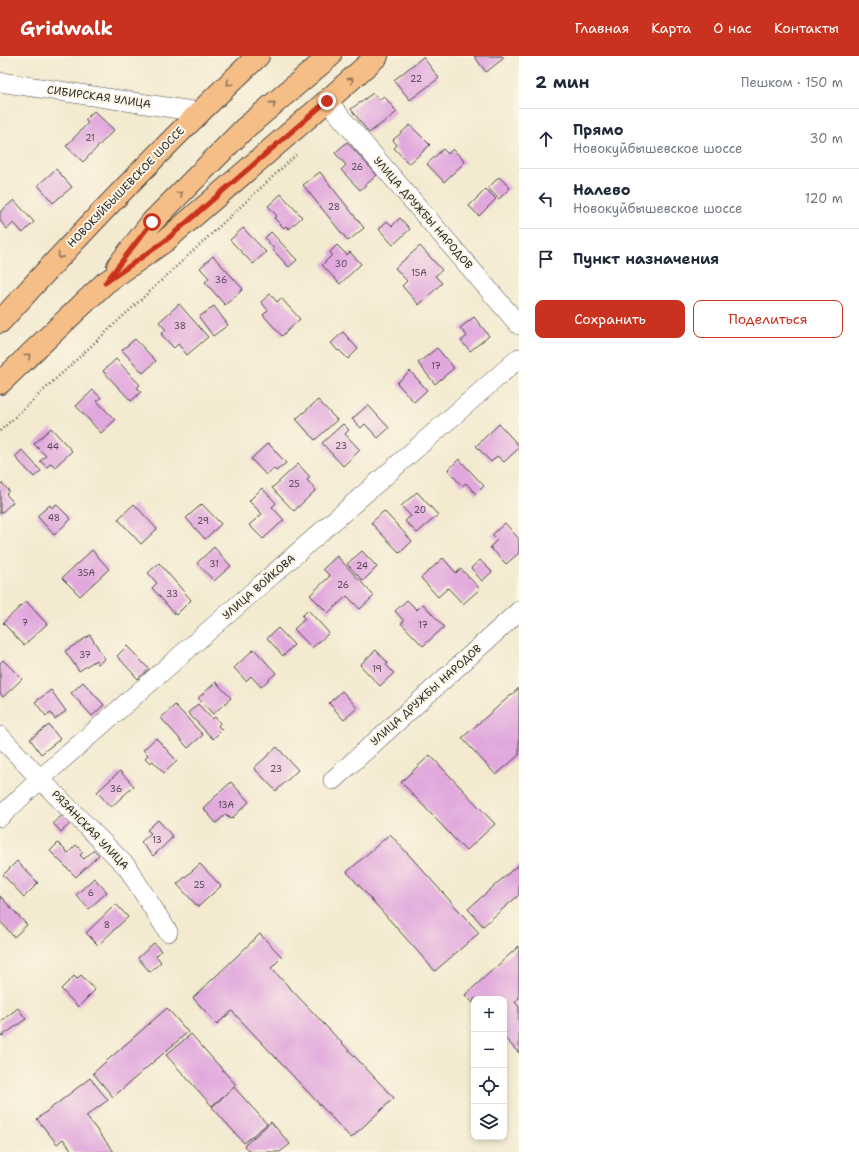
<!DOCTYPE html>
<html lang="ru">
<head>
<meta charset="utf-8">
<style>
  :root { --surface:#fff; --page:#f6f6f7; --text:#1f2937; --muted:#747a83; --line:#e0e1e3; --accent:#c8321e }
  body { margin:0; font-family:"Shantell Sans",sans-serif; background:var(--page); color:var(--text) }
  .controls { position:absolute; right:12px; bottom:12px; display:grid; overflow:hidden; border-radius:8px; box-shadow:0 2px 6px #0003 }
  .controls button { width:36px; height:36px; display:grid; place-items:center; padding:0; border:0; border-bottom:1px solid var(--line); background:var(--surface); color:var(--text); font:20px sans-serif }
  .stop { position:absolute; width:12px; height:12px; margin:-9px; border:3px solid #c8321e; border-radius:50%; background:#fff }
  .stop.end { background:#c8321e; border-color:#fff; box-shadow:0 1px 4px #0008 }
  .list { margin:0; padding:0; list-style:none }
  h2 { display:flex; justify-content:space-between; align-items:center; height:52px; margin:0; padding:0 16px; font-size:17px }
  h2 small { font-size:13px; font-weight:400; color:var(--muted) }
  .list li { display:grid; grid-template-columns:26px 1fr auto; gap:12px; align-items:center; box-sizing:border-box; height:60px; padding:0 16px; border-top:1px solid var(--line) }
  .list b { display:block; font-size:15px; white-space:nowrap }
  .list p { margin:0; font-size:13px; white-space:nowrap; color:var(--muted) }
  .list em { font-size:13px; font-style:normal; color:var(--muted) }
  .actions { display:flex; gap:8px; padding:12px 16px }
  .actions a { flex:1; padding:9px 0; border:1px solid var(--accent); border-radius:8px; text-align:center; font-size:14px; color:var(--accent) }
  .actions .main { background:var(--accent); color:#fff }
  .icon { flex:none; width:22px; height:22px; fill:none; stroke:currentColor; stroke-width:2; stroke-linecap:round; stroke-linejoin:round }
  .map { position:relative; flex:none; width:519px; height:1096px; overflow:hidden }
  header { display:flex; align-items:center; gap:24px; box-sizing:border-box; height:56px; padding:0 20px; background:var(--accent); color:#fff }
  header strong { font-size:19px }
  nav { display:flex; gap:22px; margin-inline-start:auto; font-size:14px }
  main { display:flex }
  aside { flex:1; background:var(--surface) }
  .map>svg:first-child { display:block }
  .building { fill:#e1a8dd }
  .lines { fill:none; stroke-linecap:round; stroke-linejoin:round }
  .minor-casing { stroke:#494844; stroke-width:20 }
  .major-casing { stroke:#494844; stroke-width:24 }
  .path { stroke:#494844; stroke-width:2.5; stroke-dasharray:1 3; stroke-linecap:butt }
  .minor { stroke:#fff; stroke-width:19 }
  .major { stroke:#f6be87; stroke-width:22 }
  .oneway { stroke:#907459 }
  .route { stroke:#c8321e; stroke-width:5 }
  .labels { text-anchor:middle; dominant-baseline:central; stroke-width:4; stroke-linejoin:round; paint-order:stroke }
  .number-label { font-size:9px; fill:#584a58 }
  .street-label { font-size:11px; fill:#2b2b2b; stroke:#fcf5e5 }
</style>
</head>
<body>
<header>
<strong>Gridwalk</strong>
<nav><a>Главная</a><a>Карта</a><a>О нас</a><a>Контакты</a></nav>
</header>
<main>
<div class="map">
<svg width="519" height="1096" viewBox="0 0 519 1096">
  <rect width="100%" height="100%" fill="#fcf5e5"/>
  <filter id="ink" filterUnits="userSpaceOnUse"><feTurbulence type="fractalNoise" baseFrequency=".025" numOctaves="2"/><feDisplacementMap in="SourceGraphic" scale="8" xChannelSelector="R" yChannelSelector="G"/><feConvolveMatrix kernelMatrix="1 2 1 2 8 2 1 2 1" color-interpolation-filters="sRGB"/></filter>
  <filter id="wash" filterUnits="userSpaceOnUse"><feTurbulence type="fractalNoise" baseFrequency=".012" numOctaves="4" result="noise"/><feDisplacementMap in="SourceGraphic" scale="16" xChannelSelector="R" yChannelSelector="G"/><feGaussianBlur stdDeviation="0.9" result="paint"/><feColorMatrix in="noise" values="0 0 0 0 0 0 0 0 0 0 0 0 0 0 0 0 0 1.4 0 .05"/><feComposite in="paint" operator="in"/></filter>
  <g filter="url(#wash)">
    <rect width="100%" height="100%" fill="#f3ead0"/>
    <g id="blocks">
      <path class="building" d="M474 0H502L504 2 486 16Z
        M423 1 439 22 410 44 394 24Z
        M373 37 379 44 384 40 397 56 369 77 351 53Z
        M94 55 114 74 83 106 66 90 88 67 85 64Z
        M410 69 430 89 409 108 394 92 397 89 393 84Z
        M347 86 377 119 360 134 341 114 346 109 335 97Z
        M443 93 448 98 453 93 465 106 444 126 427 108Z
        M56 113 72 131 53 147 38 129Z
        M320 116 364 172 348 185 303 129Z
        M499 121 510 132 499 143 488 132Z
        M486 133 496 143 479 160 469 150Z
        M281 138 302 161 289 173 286 170 284 172 274 162 277 160 268 150Z
        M14 144 34 166 23 177 14 167 7 173 0 165V156Z
        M400 162 410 173 393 189 379 173 387 165 392 170Z
        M243 172 266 196 253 208 230 184Z
        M271 176 297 204 289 211 273 194 274 193 265 182Z
        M337 189 347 199 350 196 361 208 340 228 322 209 332 199 330 196Z
        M420 190 442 214 435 220 442 227 419 249 402 230 407 225 395 212Z
        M213 200 243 233 225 249 205 226 209 222 200 212Z
        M270 238 277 246 281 242 300 263 282 280 263 259 268 254 261 246Z
        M179 248 208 281 187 299 178 288 174 292 161 278 166 274 159 266Z
        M214 250 228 269 213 280 199 261Z
        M474 261 489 280 470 295 461 285 467 280 460 272Z
        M343 276 358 293 348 303 339 294 338 295 331 287Z
        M135 283 156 305 143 317 122 294Z
        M437 292 454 312 435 328 418 307Z
        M116 303 140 329 137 332 141 336 131 345 103 315Z
        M410 315 427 334 414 346 397 327Z
        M93 334 101 342 97 345 115 364 101 377 76 350Z
        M318 344 337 364 315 384 296 363Z
        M368 349 389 372 378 382 365 368 361 372 352 363Z
        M343 368 349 374 345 378 360 394 343 410 322 387Z
        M499 368 519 390V392L504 406 497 400 491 406 476 390Z
        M51 372 72 395 55 411 51 407 47 411 40 405 46 400 34 388Z
        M268 387 286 407 276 415 274 412 266 419 251 403Z
        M22 394 41 415 34 421 15 401Z
        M459 403 484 430 476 438 466 427 462 430 448 414Z
        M298 408 310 421 307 424 316 434 294 455 272 432Z
        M2 427 9 435 6 438 13 446 0 458V429Z
        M262 432 276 447 272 451 284 464 263 483 249 469 262 458 249 445Z
        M417 436 438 459 417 477 405 465 411 460 401 450Z
        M56 448 71 463 54 479 37 460 50 449 52 452Z
        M134 448 157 473 141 488 118 463Z
        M202 448 221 468 205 483 186 462Z
        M384 455 412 485 400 497 371 467Z
        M505 467 519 483V497L506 508 490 491 497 484 492 479Z
        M214 491 231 510 214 525 197 507Z
        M92 494 109 513 80 540 62 522Z
        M362 495 377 511 363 525 347 508Z
        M337 500 374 540 360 553 347 540 328 557 310 539 330 520 323 513Z
        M443 502 456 517 461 513 480 533 463 548 448 532 438 541 421 522Z
        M480 504 492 516 482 525 471 512Z
        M159 507 191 544 176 559 152 532 157 527 148 517Z
        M407 544 417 554 423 548 444 571 423 590 401 567 404 565 395 555Z
        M26 545 47 568 24 589 3 567Z
        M308 554 329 577 312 592 294 573 305 563 302 560Z
        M278 572 294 589 283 600 267 582Z
        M90 579 105 603 98 608 96 604 79 615 65 595Z
        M127 590 149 613 138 623 117 600Z
        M254 593 276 617 261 631 251 620 246 625 234 612Z
        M376 594 388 607 386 609 394 617 380 630 360 609Z
        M3 604 22 623 3 641 0 637V607Z
        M83 626 104 649 92 660 71 637Z
        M216 626 231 642 213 658 198 642Z
        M519 632V699L496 719 462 682Z
        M51 634 66 655 55 663 51 657 46 660 35 646Z
        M342 635 357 652 344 664 329 647Z
        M198 648 212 663 215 661 220 667 218 670 222 674 213 683 188 657Z
        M175 649 203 679 188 692 161 662Z
        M49 669 60 683 41 698 30 683Z
        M156 682 177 705 164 717 153 705 150 707 145 702 148 699 143 694Z
        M277 691 298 714 276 735 254 712Z
        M430 699 495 768 466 795 401 726Z
        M120 715 134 730 111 751 97 736Z
        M231 726 249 746 231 763 226 758 216 767 203 752Z
        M64 758 72 766 61 776 53 767Z
        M158 764 173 781 153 800 141 786 151 777 147 774Z
        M390 778 479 877 435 915 347 816Z
        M58 787 68 797 76 789 83 796 80 799 84 803 94 794 99 799 76 821 50 795Z
        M17 805 38 827 24 841 3 819Z
        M200 808 221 830 198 851 177 828Z
        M519 808V839L483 870 468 853Z
        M94 822 107 836 89 853 76 839Z
        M0 840 27 869 14 881 0 865Z
        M116 848 128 861 98 889 86 877Z
        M260 878 282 901 271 912 394 1042 351 1082 232 955 217 968 193 942Z
        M154 887 161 895 156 900 161 906 150 916 138 902Z
        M519 890V942L515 946 519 951V997L504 981V943H474V948L465 939Z
        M81 919 95 934 78 951 61 933 74 920 77 923Z
        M18 952 26 963 2 980 0 977V966Z
        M167 952 188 976 113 1041 93 1017Z
        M191 978 236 1029 212 1050 166 999Z
        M90 1022 108 1044 86 1060 114 1096H73L63 1083 57 1088 37 1063Z
        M234 1031 267 1068 244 1087 212 1051Z
        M271 1066 290 1088 280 1096H250L244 1090Z"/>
    </g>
  </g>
  <g filter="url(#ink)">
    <use href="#blocks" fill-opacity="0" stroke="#494844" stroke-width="1"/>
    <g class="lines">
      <g class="minor-casing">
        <path id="minor" d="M0 26 199 56
          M327 45 519 269
          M0 680 40 723 127 811 168 876
          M333 724 519 555
          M0 761 40 723 519 302"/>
      </g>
      <g class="major-casing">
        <path id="major" d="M118 210 152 166 244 73 330 0
          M0 266C83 174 168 85 258 0
          M0 327 105 227 165 185 327 45 377 0"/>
      </g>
      <path class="path" d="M0 375 296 99"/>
      <use href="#minor" class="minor"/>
      <use href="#major" class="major"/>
    </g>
    <defs><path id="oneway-chevron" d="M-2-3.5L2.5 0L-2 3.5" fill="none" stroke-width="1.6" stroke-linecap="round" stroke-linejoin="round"/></defs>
    <g class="oneway">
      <use href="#oneway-chevron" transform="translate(351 24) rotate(-42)"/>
      <use href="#oneway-chevron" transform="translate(229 27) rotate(137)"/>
      <use href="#oneway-chevron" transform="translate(273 48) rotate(-40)"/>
      <use href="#oneway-chevron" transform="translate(180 138) rotate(-45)"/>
      <use href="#oneway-chevron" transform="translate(60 200) rotate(132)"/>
      <use href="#oneway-chevron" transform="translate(28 300) rotate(-43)"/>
    </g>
  </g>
  <g class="lines" filter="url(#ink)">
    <path class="route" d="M152 166 105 227 165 185 327 45"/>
  </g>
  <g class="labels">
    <g class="number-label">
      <text x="416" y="23">22</text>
      <text x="90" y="82">21</text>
      <text x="357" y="111">26</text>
      <text x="334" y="151">28</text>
      <text x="341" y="208">30</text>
      <text x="419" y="217">15А</text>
      <text x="221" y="224">36</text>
      <text x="180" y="270">38</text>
      <text x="436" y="310">17</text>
      <text x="341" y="390">23</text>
      <text x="53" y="391">44</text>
      <text x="294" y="428">25</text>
      <text x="420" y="454">20</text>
      <text x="54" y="462">48</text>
      <text x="203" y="465">29</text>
      <text x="214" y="508">31</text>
      <text x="362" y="510">24</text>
      <text x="86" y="517">35А</text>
      <text x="343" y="529">26</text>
      <text x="172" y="538">33</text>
      <text x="25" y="567">7</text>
      <text x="423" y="569">17</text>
      <text x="85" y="599">37</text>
      <text x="377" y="613">19</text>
      <text x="276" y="713">23</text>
      <text x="116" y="733">36</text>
      <text x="226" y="749">13А</text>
      <text x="157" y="784">13</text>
      <text x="199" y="829">25</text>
      <text x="91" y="837">6</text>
      <text x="107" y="869">8</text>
    </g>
    <g class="street-label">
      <text transform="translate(99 41) rotate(8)">СИБИРСКАЯ УЛИЦА</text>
      <text transform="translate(126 131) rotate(-46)">НОВОКУЙБЫШЕВСКОЕ ШОССЕ</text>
      <text transform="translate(423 157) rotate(49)">УЛИЦА ДРУЖБЫ НАРОДОВ</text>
      <text transform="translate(259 531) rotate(-41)">УЛИЦА ВОЙКОВА</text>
      <text transform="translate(426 639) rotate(-42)">УЛИЦА ДРУЖБЫ НАРОДОВ</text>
      <text transform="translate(90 774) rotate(46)">РЯЗАНСКАЯ УЛИЦА</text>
    </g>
  </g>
</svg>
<div class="controls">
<button>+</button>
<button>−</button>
<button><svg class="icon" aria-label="locate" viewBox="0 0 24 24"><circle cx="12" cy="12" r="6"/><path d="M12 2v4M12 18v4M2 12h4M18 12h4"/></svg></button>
<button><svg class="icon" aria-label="layers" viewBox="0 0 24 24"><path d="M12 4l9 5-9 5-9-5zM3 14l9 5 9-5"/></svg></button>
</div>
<div class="stop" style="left:152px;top:166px"></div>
<div class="stop end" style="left:327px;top:45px"></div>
</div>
<aside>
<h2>2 мин<small>Пешком · 150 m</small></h2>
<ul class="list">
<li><svg class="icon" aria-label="ahead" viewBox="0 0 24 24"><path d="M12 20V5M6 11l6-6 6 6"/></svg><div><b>Прямо</b><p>Новокуйбышевское шоссе</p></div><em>30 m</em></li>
<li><svg class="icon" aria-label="left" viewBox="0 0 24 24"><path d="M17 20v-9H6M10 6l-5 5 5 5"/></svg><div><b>Налево</b><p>Новокуйбышевское шоссе</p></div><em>120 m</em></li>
<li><svg class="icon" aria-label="arrive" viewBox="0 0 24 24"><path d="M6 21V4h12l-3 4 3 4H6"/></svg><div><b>Пункт назначения</b></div></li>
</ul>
<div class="actions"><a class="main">Сохранить</a><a>Поделиться</a></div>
</aside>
</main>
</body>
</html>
